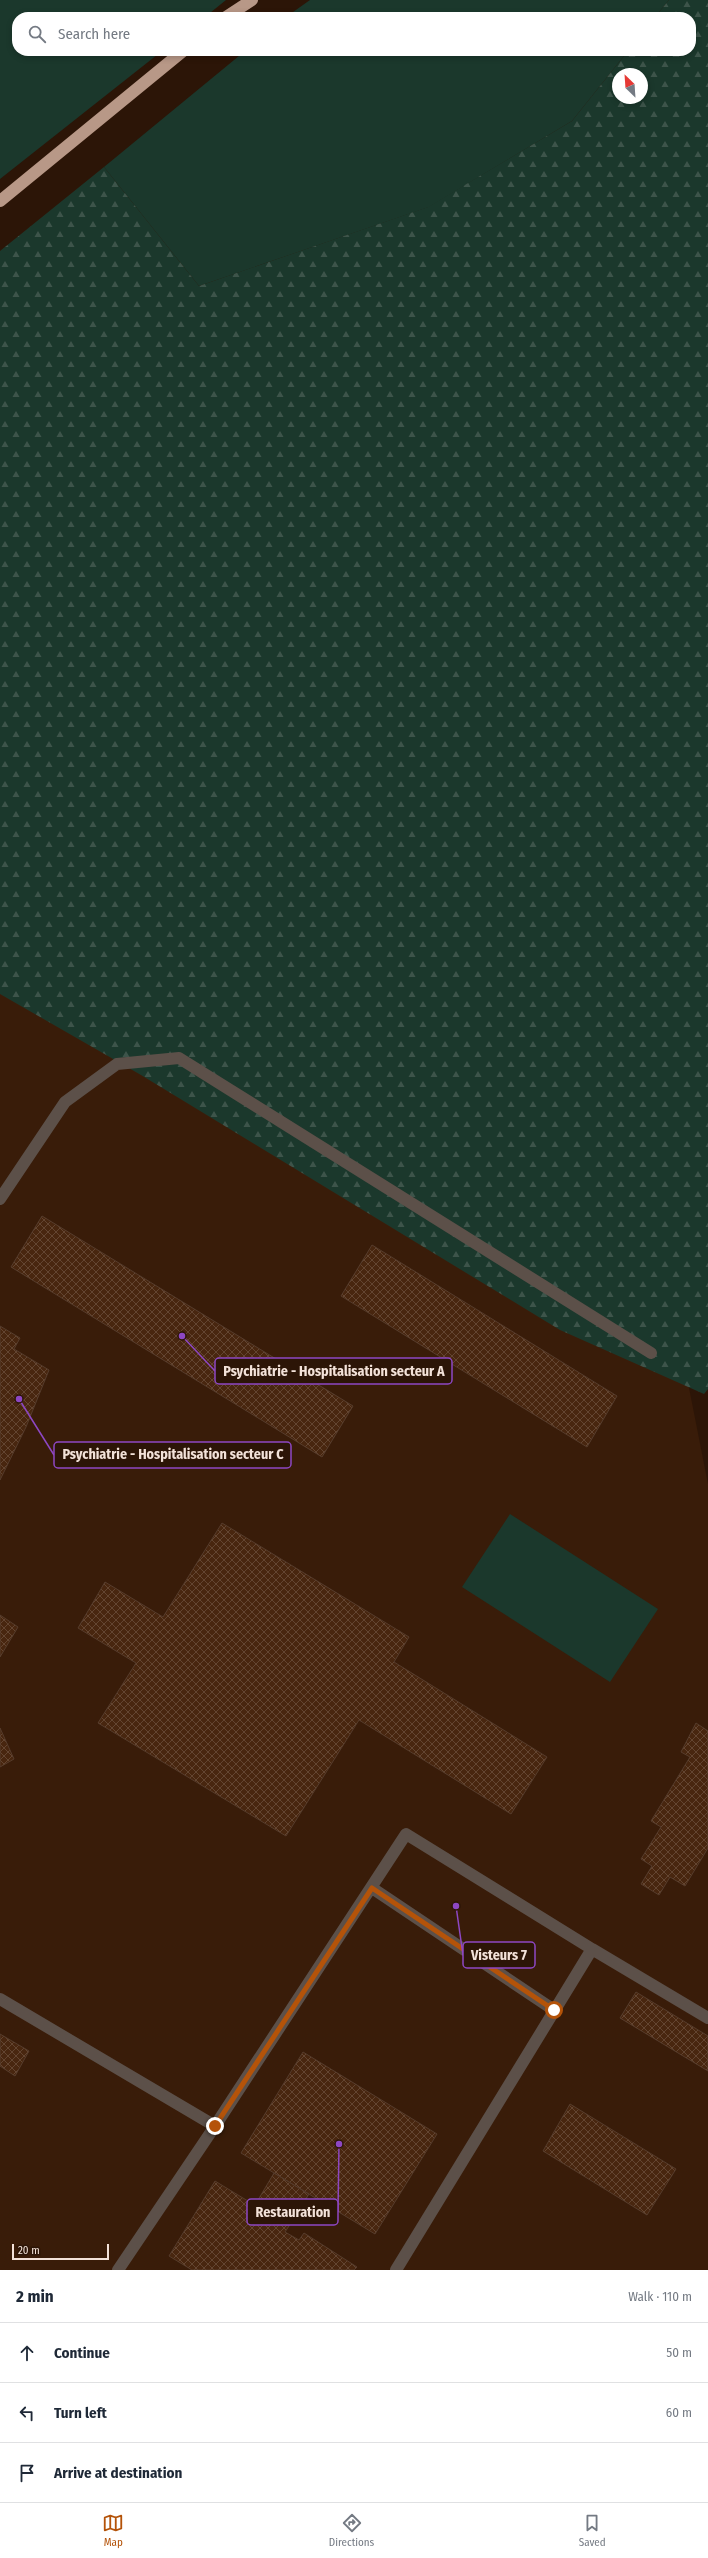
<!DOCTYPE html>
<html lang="en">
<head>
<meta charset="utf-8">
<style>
  :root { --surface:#fff; --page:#f6f6f7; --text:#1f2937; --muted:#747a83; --line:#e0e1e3; --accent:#b45309 }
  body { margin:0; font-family:"Fira Sans Condensed",sans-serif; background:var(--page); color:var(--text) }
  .compass { position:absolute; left:612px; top:68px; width:36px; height:36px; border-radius:50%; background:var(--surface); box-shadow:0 2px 6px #0003; rotate:335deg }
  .scale { position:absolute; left:12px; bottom:10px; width:97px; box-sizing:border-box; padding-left:4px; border:2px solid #f3e2d9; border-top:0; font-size:11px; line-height:14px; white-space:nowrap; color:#f3e2d9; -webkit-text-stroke:3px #2c1507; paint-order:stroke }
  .stop { position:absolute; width:12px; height:12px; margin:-9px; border:3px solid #b45309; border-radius:50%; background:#fff }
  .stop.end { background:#b45309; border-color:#fff; box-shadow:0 1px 4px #0008 }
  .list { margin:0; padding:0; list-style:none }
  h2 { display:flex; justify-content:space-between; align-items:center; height:52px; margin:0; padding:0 16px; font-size:17px }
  h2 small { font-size:13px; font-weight:400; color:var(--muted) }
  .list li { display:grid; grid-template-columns:26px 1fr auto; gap:12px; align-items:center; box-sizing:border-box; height:60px; padding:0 16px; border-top:1px solid var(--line) }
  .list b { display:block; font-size:15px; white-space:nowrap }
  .list em { font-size:13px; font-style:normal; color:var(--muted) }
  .icon { flex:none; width:22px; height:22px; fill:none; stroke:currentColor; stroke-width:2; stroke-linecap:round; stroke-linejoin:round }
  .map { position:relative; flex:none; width:708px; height:2270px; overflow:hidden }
  .search { position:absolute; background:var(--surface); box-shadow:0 2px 6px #0003; left:12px; right:12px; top:12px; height:44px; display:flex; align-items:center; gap:10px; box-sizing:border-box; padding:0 14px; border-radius:16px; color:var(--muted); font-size:15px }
  .sheet { height:232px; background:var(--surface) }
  nav { display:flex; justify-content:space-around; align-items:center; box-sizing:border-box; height:56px; border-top:1px solid var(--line); background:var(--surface); font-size:11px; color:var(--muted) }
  nav a { display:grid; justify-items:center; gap:2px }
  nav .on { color:var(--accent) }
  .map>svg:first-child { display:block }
  .built { fill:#391c09 }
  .green { fill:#1b382c }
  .forest { fill:url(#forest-firs); fill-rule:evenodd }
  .building { fill:url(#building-cross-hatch); stroke:#563c2c }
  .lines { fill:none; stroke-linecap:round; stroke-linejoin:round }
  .lane { stroke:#5c5049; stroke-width:12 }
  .highway { stroke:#b89887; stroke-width:12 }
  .route { stroke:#b45309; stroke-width:5 }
  .leader { fill:none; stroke:#8d47c3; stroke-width:1.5 }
  .callout-dot { fill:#8d47c3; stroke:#2c1507; stroke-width:1.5 }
  .callout { fill:#2c1507; stroke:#8d47c3; stroke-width:1.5 }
  .callout-label { font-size:14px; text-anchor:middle; font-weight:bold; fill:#f3e2d9 }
</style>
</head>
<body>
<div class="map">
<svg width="708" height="2270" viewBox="0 0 708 2270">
  <defs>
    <pattern id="forest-firs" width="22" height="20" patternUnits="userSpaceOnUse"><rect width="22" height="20" fill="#1b382c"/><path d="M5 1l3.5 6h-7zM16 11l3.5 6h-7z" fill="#3d544a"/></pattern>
    <pattern id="building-cross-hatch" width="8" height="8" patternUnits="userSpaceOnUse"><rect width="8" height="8" fill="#48260f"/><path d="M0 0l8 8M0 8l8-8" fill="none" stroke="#634531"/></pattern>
  </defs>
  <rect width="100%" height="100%" fill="#2c1507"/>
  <path class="built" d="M0 730 678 1332 708 1484V2270H0Z"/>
  <path class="green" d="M0 0H226L205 17H17V51H162L0 179Z
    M310 0H669L655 17H286Z
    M245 51H628L572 121 429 207 199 286 104 167Z
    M510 1514 658 1609 610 1682 462 1587Z"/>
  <path class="forest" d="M669 0H708V1389L704 1394 560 1330 141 1075 0 994V251L104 167 199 286 428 207 572 121 628 51H691V17H655ZM618 74H642V98H618Z"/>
  <path class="building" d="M42 1216 353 1406 322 1457 11 1267Z
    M372 1245 617 1396 587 1447 341 1296Z
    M0 1326 20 1338 14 1349 49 1370 26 1427 0 1480Z
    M222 1523 409 1637 394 1662 547 1757 511 1814 359 1720 286 1836 98 1723 136 1663 78 1628 105 1582 163 1617Z
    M0 1615 18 1627 0 1657Z
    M696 1723 708 1731V1848L685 1886 670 1877 659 1895 641 1884 652 1866 641 1859 661 1827 651 1821 690 1757 681 1752Z
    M0 1728 14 1759 0 1767Z
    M636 1992 708 2036V2071L620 2018Z
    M0 2034 29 2051 15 2076 0 2066Z
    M303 2052 437 2134 375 2234 241 2153Z
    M570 2104 676 2169 647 2215 543 2151Z
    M274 2173 309 2194 289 2226 255 2205Z
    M215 2181 289 2226 285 2232 299 2240 304 2233 357 2267 354 2270H192L169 2256Z"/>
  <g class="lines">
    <path class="lane" d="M0 1199 65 1102 117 1064 179 1058 651 1353
      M372 1888 554 2010
      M592 1949 708 2018
      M0 1999 215 2126 118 2270
      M215 2126 406 1834 592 1949 396 2270"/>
    <path class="highway" d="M226 17 252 0
      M0 201 183 51"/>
  </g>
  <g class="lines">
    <path class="route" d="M215 2126 372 1888 554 2010"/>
  </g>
  <path class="leader" d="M182 1336L215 1371M19 1399L54 1455M456 1906L463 1955M339 2144L338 2212"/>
  <g class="callout-dot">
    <circle cx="182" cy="1336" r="4"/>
    <circle cx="19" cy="1399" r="4"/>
    <circle cx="456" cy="1906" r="4"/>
    <circle cx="339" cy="2144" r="4"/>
  </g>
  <g class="callout">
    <rect x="215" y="1358" width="237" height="26" rx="4"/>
    <rect x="54" y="1442" width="237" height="26" rx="4"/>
    <rect x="463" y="1942" width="72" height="26" rx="4"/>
    <rect x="247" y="2199" width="91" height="26" rx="4"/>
  </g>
  <g class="callout-label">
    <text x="334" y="1376">Psychiatrie - Hospitalisation secteur A</text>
    <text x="173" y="1459">Psychiatrie - Hospitalisation secteur C</text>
    <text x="499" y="1960">Visteurs 7</text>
    <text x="293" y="2217">Restauration</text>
  </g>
</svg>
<svg class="compass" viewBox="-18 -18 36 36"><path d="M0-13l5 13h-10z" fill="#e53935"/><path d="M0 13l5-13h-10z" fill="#747a83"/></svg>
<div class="scale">20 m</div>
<div class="stop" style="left:554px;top:2010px"></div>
<div class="stop end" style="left:215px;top:2126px"></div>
<div class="search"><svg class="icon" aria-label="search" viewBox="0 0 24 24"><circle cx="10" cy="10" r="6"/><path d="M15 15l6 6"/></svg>Search here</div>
</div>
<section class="sheet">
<h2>2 min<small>Walk · 110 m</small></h2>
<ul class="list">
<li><svg class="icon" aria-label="ahead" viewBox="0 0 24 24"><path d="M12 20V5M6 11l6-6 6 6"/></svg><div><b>Continue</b></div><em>50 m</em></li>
<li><svg class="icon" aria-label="left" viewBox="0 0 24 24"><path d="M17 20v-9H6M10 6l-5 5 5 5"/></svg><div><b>Turn left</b></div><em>60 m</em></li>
<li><svg class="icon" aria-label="arrive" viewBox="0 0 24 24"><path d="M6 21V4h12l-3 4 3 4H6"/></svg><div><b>Arrive at destination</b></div></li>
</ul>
</section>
<nav>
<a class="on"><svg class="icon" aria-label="map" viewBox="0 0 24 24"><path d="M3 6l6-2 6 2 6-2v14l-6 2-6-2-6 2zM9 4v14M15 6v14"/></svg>Map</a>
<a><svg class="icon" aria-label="directions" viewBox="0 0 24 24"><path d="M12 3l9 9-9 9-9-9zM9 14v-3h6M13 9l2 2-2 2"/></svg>Directions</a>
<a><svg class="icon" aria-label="saved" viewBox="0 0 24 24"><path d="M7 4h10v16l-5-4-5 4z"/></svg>Saved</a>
</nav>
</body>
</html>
